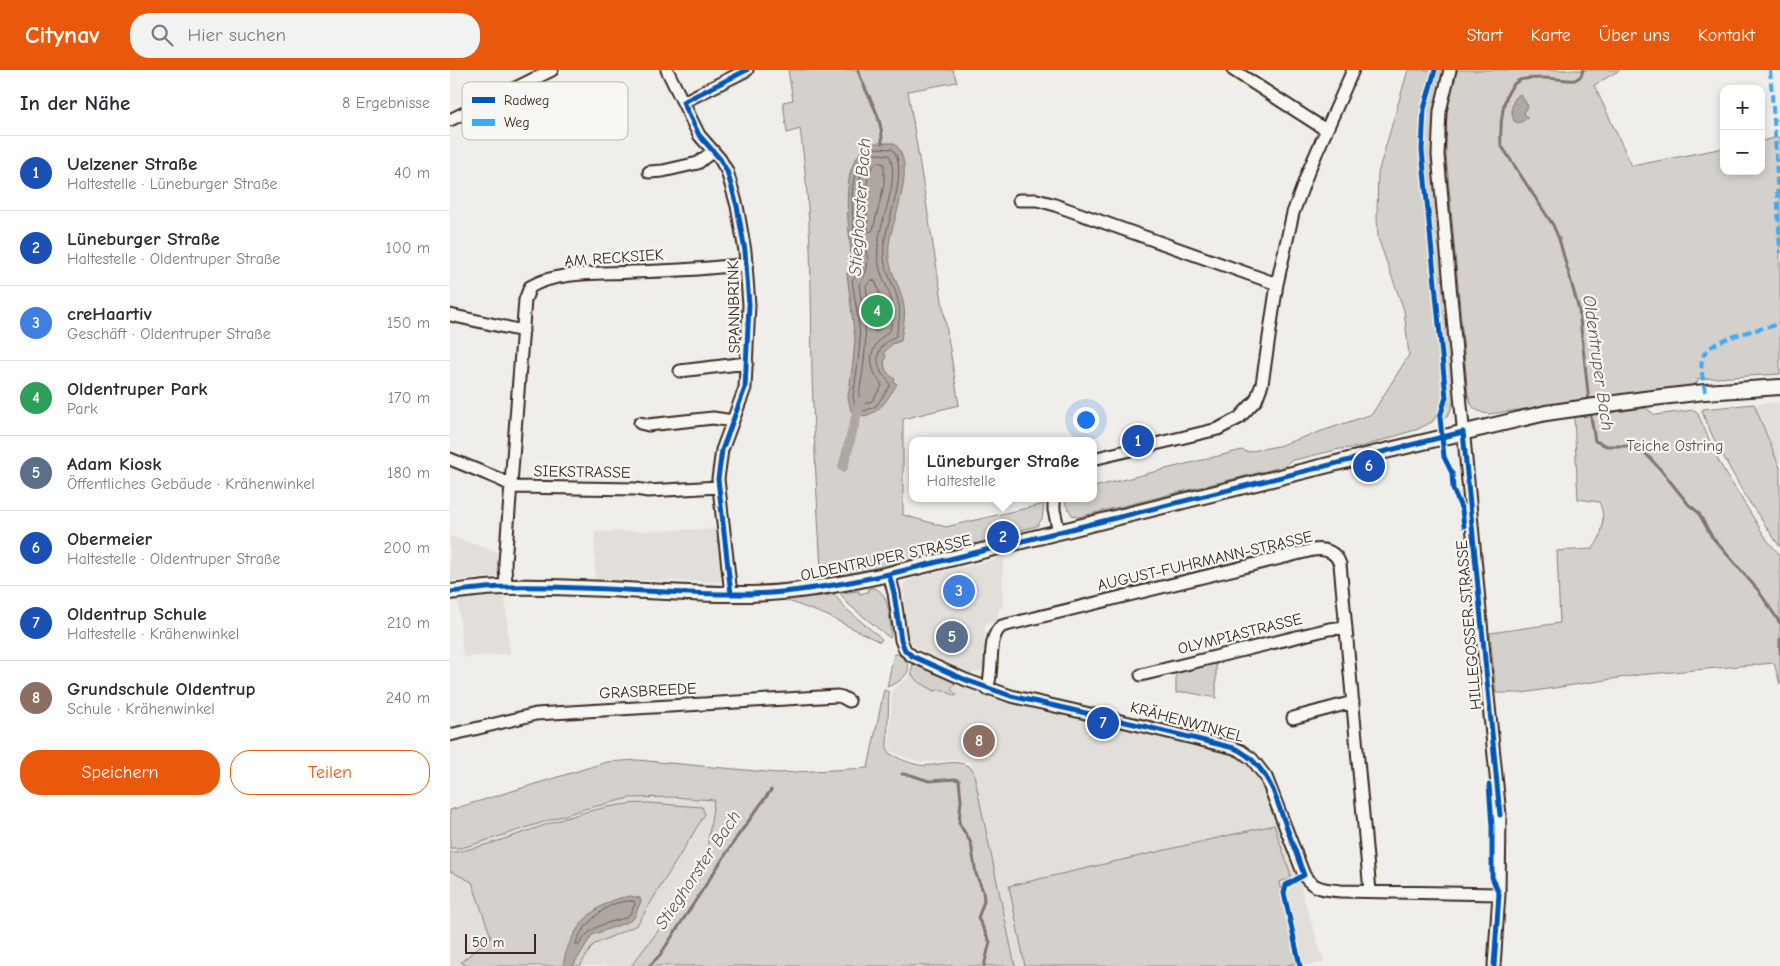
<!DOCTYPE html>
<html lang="de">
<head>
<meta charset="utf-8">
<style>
  :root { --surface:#fff; --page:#f2f2f3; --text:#2b2b33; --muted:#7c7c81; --line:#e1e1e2; --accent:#ea580c }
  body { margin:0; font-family:"Comic Neue",sans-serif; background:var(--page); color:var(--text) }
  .controls { position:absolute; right:15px; top:15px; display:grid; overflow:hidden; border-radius:10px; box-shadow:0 2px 8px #0003 }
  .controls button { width:45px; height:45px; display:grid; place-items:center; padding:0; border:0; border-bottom:1px solid var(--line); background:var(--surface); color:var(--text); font:25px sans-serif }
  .scale { position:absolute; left:15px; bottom:12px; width:71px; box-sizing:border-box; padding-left:5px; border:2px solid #3b2a1e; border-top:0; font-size:14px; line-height:18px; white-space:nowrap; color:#3b2a1e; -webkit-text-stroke:4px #f6f6f2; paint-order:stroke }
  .you { position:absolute; left:635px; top:349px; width:18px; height:18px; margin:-12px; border:4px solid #fff; border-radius:50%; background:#1a73e8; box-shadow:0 0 0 8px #1a73e833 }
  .badge { display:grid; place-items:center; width:32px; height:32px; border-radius:50%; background:var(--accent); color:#fff; font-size:16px; font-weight:700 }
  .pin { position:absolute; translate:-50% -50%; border:2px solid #fff; box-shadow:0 1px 5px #0006 }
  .popup { position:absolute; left:459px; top:367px; width:188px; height:65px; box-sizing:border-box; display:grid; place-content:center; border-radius:10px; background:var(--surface); filter:drop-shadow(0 1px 4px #0005); font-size:16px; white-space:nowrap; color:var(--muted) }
  .popup b { font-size:19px; color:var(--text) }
  .popup::after { content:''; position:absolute; left:50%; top:100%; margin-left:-10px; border:10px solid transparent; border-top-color:var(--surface) }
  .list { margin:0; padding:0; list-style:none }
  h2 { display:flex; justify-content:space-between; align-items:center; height:65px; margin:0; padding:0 20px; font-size:21px }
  h2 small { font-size:16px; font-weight:400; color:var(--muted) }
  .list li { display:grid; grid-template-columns:32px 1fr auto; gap:15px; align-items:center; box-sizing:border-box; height:75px; padding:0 20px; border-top:1px solid var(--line) }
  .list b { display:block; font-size:19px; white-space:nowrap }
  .list p { margin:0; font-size:16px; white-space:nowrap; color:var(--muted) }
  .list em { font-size:16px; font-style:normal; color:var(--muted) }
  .actions { display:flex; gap:10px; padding:15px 20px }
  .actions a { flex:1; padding:11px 0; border:1px solid var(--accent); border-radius:20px; text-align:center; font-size:18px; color:var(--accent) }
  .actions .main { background:var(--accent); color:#fff }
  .icon { flex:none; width:28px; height:28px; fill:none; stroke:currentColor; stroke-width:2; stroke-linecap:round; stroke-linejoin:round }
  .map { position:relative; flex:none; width:1330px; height:896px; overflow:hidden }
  header { display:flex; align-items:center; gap:30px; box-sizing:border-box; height:70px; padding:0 25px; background:var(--accent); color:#fff }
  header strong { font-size:24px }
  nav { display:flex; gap:28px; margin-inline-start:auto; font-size:18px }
  .search { width:350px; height:45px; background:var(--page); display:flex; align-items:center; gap:12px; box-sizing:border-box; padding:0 18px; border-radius:20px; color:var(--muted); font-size:19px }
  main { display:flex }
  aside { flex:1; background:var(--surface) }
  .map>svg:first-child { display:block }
  .built { fill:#e2dfdb }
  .green { fill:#d4d1cc; stroke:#887e75 }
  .water { fill:#afa8a1; stroke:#81766d }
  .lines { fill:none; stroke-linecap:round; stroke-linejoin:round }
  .shore { stroke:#695c52; stroke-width:1 }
  .stream { stroke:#81766d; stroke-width:3 }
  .canal { stroke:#afa8a1; stroke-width:10 }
  .minor-casing { stroke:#3b2a1e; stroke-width:15 }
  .tertiary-casing { stroke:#3b2a1e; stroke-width:18 }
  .minor { stroke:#f6f6f2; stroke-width:11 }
  .tertiary { stroke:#f6f6f2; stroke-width:14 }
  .quiet { stroke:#3fa9f5; stroke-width:4; stroke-dasharray:8 4; stroke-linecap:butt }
  .cycleway-casing { stroke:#f6f6f2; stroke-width:8 }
  .cycleway { stroke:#0057b8; stroke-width:5 }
  .labels { text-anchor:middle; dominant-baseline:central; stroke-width:4.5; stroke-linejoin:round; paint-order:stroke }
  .street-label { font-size:16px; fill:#3b2a1e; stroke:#f6f6f2 }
  .park-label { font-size:16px; fill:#61544a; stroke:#f6f6f2 }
  .water-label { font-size:18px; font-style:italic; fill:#64564c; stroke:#f6f6f2 }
  .key { fill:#f6f6f2; stroke:#beb9b2; stroke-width:1 }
  .key-label { font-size:14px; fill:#3b2a1e }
</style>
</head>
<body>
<header>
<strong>Citynav</strong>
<div class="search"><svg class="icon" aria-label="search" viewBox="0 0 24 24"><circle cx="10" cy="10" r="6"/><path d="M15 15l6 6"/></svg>Hier suchen</div>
<nav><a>Start</a><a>Karte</a><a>Über uns</a><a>Kontakt</a></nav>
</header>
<main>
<aside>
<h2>In der Nähe<small>8 Ergebnisse</small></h2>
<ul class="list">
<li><span class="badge" style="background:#1a4fb4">1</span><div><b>Uelzener Straße</b><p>Haltestelle · Lüneburger Straße</p></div><em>40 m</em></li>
<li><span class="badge" style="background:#1a4fb4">2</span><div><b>Lüneburger Straße</b><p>Haltestelle · Oldentruper Straße</p></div><em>100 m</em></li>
<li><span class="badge" style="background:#3f7fe0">3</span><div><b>creHaartiv</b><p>Geschäft · Oldentruper Straße</p></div><em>150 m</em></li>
<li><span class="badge" style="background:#2e9e5b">4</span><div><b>Oldentruper Park</b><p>Park</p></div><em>170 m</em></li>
<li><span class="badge" style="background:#5c6f8a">5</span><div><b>Adam Kiosk</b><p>Öffentliches Gebäude · Krähenwinkel</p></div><em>180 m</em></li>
<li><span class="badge" style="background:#1a4fb4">6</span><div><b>Obermeier</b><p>Haltestelle · Oldentruper Straße</p></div><em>200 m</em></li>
<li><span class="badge" style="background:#1a4fb4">7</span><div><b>Oldentrup Schule</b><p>Haltestelle · Krähenwinkel</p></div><em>210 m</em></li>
<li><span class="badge" style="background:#8d6e63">8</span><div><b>Grundschule Oldentrup</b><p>Schule · Krähenwinkel</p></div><em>240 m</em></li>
</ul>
<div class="actions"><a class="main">Speichern</a><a>Teilen</a></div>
</aside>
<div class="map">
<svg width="1330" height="896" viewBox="0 0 1330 896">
  <rect width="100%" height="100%" fill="#efeeea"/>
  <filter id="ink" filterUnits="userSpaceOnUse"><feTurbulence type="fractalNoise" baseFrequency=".02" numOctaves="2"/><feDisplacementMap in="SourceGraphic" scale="10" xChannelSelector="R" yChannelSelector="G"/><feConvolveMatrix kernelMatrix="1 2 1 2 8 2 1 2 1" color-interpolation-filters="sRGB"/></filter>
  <g filter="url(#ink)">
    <path class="built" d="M1330 332V398L1304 334Z
      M268 459 274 508 270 512 145 509V462Z
      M0 466 48 482V506L0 511Z
      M553 488V538H549L547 551 535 554V593L534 598 531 601 518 604 468 579 462 574 457 561 453 518 455 512 460 509Z
      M41 527H55L60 584 13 587 8 530Z
      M463 594 529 624 558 633 680 659 786 687 795 693 805 702 817 724 843 801 850 813 853 826 874 892 856 896H565L521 692 504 690 471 692 444 683 439 678 442 622 444 618 459 607Z
      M202 727 265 730 257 780 244 806 211 857 181 896H0V778H10L134 739 180 728Z"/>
    <path class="green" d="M338 0H503L507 12 458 21 509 335 453 349V445L496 457 594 434 592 449 587 456 544 467V470L433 499 400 505 395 500V495H381L371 498C367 434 364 370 362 305 361 223 362 141 350 59L337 63 333 32 343 30Z
      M958 0H983L971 43 969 75 994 328 985 348 982 352 968 359 911 377 890 379 840 391 836 396 628 447 622 445 616 435 615 428H643V413L644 417 792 380 797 382 828 376 922 344 959 285 954 240 928 168 927 146 928 103Z
      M989 0H995L983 48V75L1005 326 1000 342 992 352 993 343 998 334V319L974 62 977 39Z
      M1007 0H1170L1144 15 1182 96 1274 78V101H1311V71L1330 67V304L1248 309 1247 313 1240 316 1039 344 1033 343 1025 339 1021 334 1018 325 996 84 997 26Z
      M1304 334 1330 398V477L1294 424 1263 367 1252 342 1253 339Z
      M1196 338 1205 345 1244 340 1247 342 1269 392 1317 470 1330 485V614L1324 593 1188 605 1072 623H1046L1040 563 1110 553 1107 481 1142 479C1153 469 1156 445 1149 432L1128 429 1124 347Z
      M423 518C440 520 440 553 441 566L440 568 398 534 390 523 409 521V524L418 522V519Z
      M366 524V527L384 524 395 538 432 569 430 572 376 545 338 531 331 529 294 531Z
      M444 584H447C450 586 454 588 456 591 465 604 446 614 437 617Z
      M766 592V628L736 622 726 623V602Z
      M463 594 505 613 501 619 507 625 505 626 491 619 485 621 467 611 461 603Z
      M434 620 439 622 437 676 439 683C447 688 459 693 469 695 485 698 509 685 523 700L565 896H181L211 857 244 806 257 780 264 730 221 727 180 728 134 739 22 775 10 778H0V740L157 692 187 690 327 703 418 698Z
      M198 733 252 737 255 744 187 855 143 875 130 896H17L11 892 41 867 22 812 0 801V783C68 772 128 733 198 733Z
      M824 755 841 805 839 809 829 812 846 893 834 896H575L559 816Z"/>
    <path class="water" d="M1070 24 1078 36 1074 43 1078 48C1073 50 1070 55 1064 51 1061 42 1060 30 1070 24Z
      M425 73H444C468 96 443 146 439 174 436 201 451 213 454 237 456 248 452 260 451 271L442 274 433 284 436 285C432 297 436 303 445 309L444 312 447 314C438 328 432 341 415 346L401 341 398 327 403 292 405 269 397 204V203H404L407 185H401C399 153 386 85 425 73Z
      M181 826 190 828 191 831 184 848 178 852 142 865 123 896H113C118 860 145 830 181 826Z"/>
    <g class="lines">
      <path class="shore" d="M426 78 442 79C459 95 439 148 435 168 429 198 444 209 449 235 451 245 448 256 446 266 431 274 423 284 431 302 434 308 439 309 440 316L426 336 415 341 405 337 403 327 408 293 410 269 409 255 402 210C412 202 416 187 405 178 404 151 392 88 426 78Z
        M427 84 439 85C451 110 430 149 428 175 425 204 440 215 443 238 444 246 441 254 440 261 424 271 416 288 426 306 428 310 431 312 432 316L422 331 414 334 410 332 409 327C412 304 417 281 415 257 415 242 410 228 409 214 418 203 422 185 411 174 410 152 400 92 427 84Z
        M428 92 434 94V115L423 160 420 162 418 160C417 143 411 101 428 92Z
        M421 210 425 211 436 239 433 256 426 262 423 260 416 217Z
        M181 831H184L185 834 180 844 175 848C155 854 141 855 129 875H126C126 863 150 840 162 835 168 832 175 831 181 831Z"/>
      <path class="stream" d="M408 0C416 27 433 43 432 73
        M1133 0 1131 6 1125 10C1114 11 1104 8 1093 8 1086 8 1076 8 1070 10 1051 18 1050 59 1051 75L1103 155 1109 169 1129 240 1139 332
        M1140 341 1145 371 1157 376H1177L1196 384 1211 400 1239 435 1248 442 1262 467 1308 520 1330 553
        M1330 569V583
        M452 704 461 705 479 711 505 709 509 710 511 730 509 753 521 773 526 804 533 821 534 831 528 848 540 872 534 896
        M199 896 210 885 287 767 321 720"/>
      <path class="canal" d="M393 397 410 332"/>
      <g class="minor-casing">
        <path id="minor" d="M217 0 249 65 270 89 277 101 287 136 295 181 299 235 295 318 272 380 268 409 281 524
          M783 0 876 60
          M1000 0 990 41 988 85 1035 596 1050 745 1049 824 1044 896
          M233 32 297 0
          M0 50 102 0
          M199 102 213 101 248 93 263 81
          M569 130H587L602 134 827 214
          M0 245 73 261
          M230 301 297 293
          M190 353 198 355 263 348 283 351
          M0 389 49 409 65 417 186 419 198 421 269 417
          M643 389 768 359 789 348 806 330 812 314 827 214 843 143 858 102 903 0
          M604 428V440L609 462
          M439 504 444 523 451 570 455 580 462 586 516 610 561 626 693 656 784 678 791 681 802 689 816 707 854 805C862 819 877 820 891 821L1049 824
          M56 517 55 493 75 230 80 217C106 201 152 204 182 202 220 201 259 199 297 194
          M691 605 879 559 896 557
          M537 619C545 600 536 567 552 556L863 480C875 478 886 482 890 494L920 821
          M843 648 903 632
          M0 665 86 644 387 626 392 627 399 631"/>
      </g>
      <g class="tertiary-casing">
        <path id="tertiary" d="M0 522C19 520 38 517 57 517 138 515 219 525 300 524 347 523 394 514 439 504L927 383 1096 343 1194 329 1255 322 1330 317"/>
      </g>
      <use href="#minor" class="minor"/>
      <use href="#tertiary" class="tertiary"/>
      <path class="quiet" d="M1320 0 1325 64 1330 183
        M1255 322C1254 312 1250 300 1252 290 1254 269 1310 259 1327 255L1330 253"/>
      <g class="cycleway-casing">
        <path id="cycleway" d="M985 0 974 39 972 80 996 327 990 347 994 387 1002 403 1003 419 1012 440 1014 456
          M439 504 444 523 451 570 455 580 462 586 516 610 561 626 693 656 784 678C803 686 814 702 823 720L854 805 836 815 834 823 850 896
          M0 522C19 520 38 517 57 517 138 515 219 525 300 524 347 523 394 514 439 504L1013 362 1050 745
          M281 524 268 409 272 380 295 318 299 235 295 181 287 136 277 101 270 89 249 65 233 32 297 0
          M1039 715 1042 756V807L1049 824 1044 896"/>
      </g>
      <use href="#cycleway" class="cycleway"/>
    </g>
  </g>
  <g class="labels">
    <g class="street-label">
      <text transform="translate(164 188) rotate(-4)">AM RECKSIEK</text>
      <text transform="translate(284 237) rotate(-91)">SPANNBRINK</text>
      <text transform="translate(132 402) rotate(1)">SIEKSTRASSE</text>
      <text transform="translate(436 488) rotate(-12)">OLDENTRUPER STRASSE</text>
      <text transform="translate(755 491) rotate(-13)">AUGUST-FUHRMANN-STRASSE</text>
      <text transform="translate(1019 555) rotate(-95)">HILLEGOSSER STRASSE</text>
      <text transform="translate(790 564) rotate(-14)">OLYMPIASTRASSE</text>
      <text transform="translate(198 621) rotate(-3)">GRASBREEDE</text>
      <text transform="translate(737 652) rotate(15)">KRÄHENWINKEL</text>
    </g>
    <g class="park-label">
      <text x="1225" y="376">Teiche Ostring</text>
    </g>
    <g class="water-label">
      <text transform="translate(410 137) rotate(-86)">Stieghorster Bach</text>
      <text transform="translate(1148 293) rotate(82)">Oldentruper Bach</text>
      <text transform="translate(248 800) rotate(-56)">Stieghorster Bach</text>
    </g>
  </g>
  <rect x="12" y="12" width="166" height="58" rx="8" class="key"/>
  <rect x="22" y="27" width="23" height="6" fill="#0057b8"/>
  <rect x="22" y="49" width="23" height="7" fill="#3fa9f5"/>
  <g class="key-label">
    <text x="54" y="35">Radweg</text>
    <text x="54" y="57">Weg</text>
  </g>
</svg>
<div class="controls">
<button>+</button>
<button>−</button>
</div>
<div class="scale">50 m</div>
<div class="you"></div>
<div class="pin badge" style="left:688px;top:371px;background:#1a4fb4">1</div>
<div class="pin badge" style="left:553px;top:467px;background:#1a4fb4">2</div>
<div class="popup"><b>Lüneburger Straße</b>Haltestelle</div>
<div class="pin badge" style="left:509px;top:521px;background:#3f7fe0">3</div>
<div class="pin badge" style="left:427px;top:241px;background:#2e9e5b">4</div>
<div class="pin badge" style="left:502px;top:567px;background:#5c6f8a">5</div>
<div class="pin badge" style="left:919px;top:396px;background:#1a4fb4">6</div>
<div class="pin badge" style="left:653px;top:653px;background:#1a4fb4">7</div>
<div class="pin badge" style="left:529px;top:671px;background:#8d6e63">8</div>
</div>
</main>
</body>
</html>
